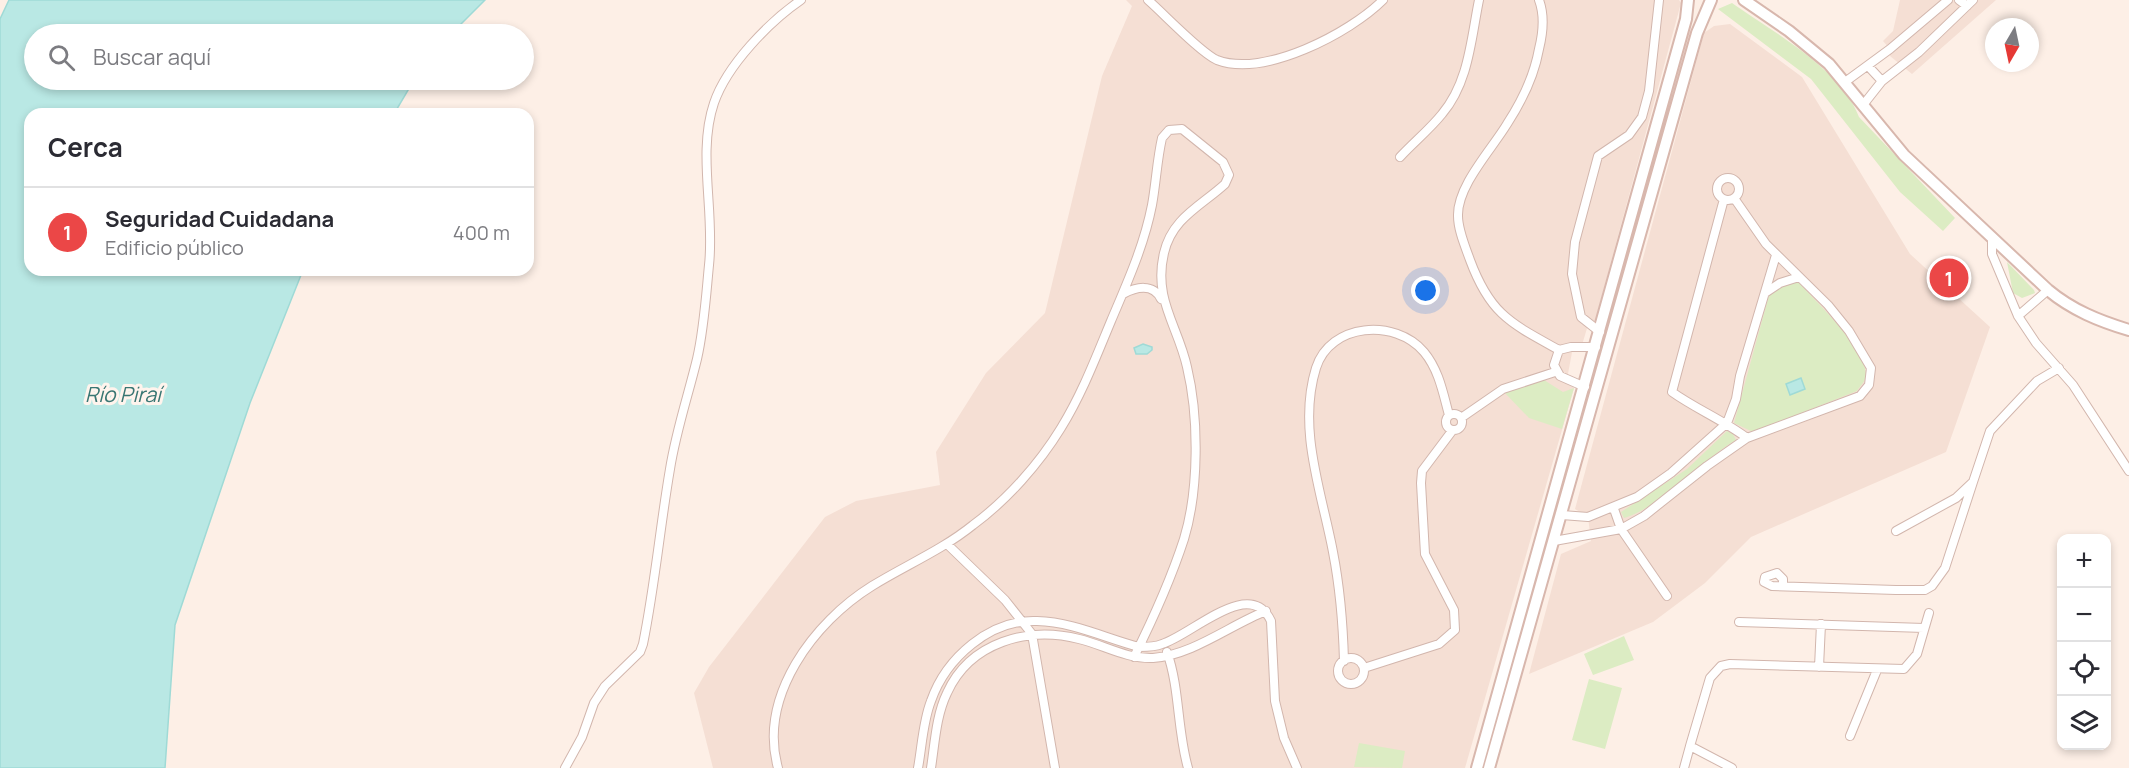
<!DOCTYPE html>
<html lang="es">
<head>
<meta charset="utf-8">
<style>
  :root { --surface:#fff; --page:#f7f7f7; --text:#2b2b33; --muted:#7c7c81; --line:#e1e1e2; --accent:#eb4747 }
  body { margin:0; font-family:Manrope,sans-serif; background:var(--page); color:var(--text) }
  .controls { position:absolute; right:18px; bottom:18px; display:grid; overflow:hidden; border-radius:12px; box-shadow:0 3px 9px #0003 }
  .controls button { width:54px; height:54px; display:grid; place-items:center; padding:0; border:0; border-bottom:2px solid var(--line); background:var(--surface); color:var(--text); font:30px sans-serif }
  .compass { position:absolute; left:1985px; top:18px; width:54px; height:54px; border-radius:50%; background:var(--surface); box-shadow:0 3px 9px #0003; rotate:189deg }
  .you { position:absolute; left:1426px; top:291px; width:21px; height:21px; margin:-15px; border:4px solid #fff; border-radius:50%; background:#1a73e8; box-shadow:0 0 0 9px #1a73e833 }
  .badge { display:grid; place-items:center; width:39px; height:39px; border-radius:50%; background:var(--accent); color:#fff; font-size:20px; font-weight:700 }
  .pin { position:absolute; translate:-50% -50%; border:3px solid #fff; box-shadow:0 2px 6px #0006 }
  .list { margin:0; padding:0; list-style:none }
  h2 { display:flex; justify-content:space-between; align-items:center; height:78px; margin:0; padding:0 24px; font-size:26px }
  h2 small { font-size:20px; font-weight:400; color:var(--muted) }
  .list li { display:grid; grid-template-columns:39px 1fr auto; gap:18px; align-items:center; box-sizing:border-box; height:90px; padding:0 24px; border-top:2px solid var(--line) }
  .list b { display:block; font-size:22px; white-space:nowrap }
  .list p { margin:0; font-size:20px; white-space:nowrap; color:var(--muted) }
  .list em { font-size:20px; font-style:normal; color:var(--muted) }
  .icon { flex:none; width:33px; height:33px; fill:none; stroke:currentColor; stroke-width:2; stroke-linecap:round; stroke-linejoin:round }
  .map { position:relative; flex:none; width:2129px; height:768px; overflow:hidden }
  .search { position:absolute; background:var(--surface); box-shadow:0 3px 9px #0003; left:24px; top:24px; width:510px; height:66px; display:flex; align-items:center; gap:15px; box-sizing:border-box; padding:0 21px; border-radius:33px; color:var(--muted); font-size:22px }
  .panel { position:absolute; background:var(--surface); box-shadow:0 3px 9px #0003; left:24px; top:108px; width:510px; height:168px; border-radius:18px }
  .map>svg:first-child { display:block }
  .residential { fill:#f5dfd4 }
  .green { fill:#dcecc3 }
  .water { fill:#b9e8e4; stroke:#9fdad6; stroke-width:1.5 }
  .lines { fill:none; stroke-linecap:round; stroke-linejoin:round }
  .minor-casing { stroke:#d2b6ad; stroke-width:10 }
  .secondary-casing { stroke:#d8b7ad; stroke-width:14 }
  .minor { stroke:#fff; stroke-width:8 }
  .secondary { stroke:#fff; stroke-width:10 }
  .labels { text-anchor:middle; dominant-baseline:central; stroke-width:6; stroke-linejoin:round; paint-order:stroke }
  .water-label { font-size:21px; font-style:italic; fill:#397673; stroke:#fff4ed }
</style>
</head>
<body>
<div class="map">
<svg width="2129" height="768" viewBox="0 0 2129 768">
  <rect width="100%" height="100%" fill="#fdefe6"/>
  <path class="residential" d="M1126 0H1679L1681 3 1595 321 1588 325 1582 345 1573 347 1567 379 1574 388 1465 768H713L694 693 709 667 825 517 856 501 940 485 936 452 986 373 1045 313 1102 76 1132 6Z
    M1900 0H1996L1912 74 1890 56V49L1883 41 1893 31Z
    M1730 24 1802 77 1910 254 1990 327 1946 452 1751 537 1705 583 1653 622 1529 674 1561 554 1591 541 1588 517 1575 509 1704 33 1714 26Z"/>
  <path class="green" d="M1732 3C1773 32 1841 69 1859 117L1955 218 1943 231 1900 192 1811 79 1718 9Z
    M2007 262 2034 290 2035 293 2022 298 2013 293Z
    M1792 281 1798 282C1815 300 1867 350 1866 375 1866 381 1860 386 1857 391L1753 432 1734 423 1769 295Z
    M1544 380 1563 392 1574 388 1562 429 1529 418 1504 392Z
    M1727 431 1733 434 1736 440C1702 460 1658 509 1624 518L1621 512 1687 469Z
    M1624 636 1634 660 1593 675 1584 654Z
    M1589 679 1622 688 1605 749 1572 740Z
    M1359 743 1405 751 1402 768 1354 767Z"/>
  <path class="water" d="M9 0H485L451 34H34V80H414L394 114H30V270H303L250 403 175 625 165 768H0V19Z
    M1143 344 1152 347V350L1147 354H1136L1134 348Z
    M1801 378 1805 389 1790 395 1786 384Z"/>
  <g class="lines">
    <g class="minor-casing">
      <path id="minor" d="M1148 0C1164 14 1201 53 1217 60 1264 78 1350 33 1383 0
        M1539 0C1545 16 1543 33 1539 49 1534 77 1522 101 1507 124 1492 149 1457 186 1458 216 1458 230 1465 246 1470 260 1490 314 1510 323 1559 350
        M1959 0 1967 6
        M1868 66 1882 81
        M1845 82 1890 49 1948 0
        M1863 105 1882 81 1919 52 1973 0
        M1400 157C1414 142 1430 129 1442 114 1469 82 1471 39 1479 0
        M1717 189a11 11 0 1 1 22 0a11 11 0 1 1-22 0Z
        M1724 199 1672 392C1696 409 1723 420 1747 438
        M1992 238V254L2018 316 2036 343 2073 385 2129 471
        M1765 293 1780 283 1799 277
        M1123 294C1136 287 1153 283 1161 299
        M2018 316 2048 290
        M1600 332 1581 317 1572 274 1575 242 1598 156 1629 135 1642 117 1649 91 1659 0
        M1585 387 1560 376 1554 365 1559 350 1571 347H1596
        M1446 422a8 8 0 1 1 16 0a8 8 0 1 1-16 0Z
        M1461 418 1503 389 1555 372
        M1614 509 1621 529 1667 596
        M1562 515 1588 517 1637 497 1671 473 1727 423 1736 399 1740 376 1776 255
        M1896 531 1956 498 1973 482 1990 431 2037 381 2059 368
        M1554 541 1621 529 1644 516 1707 466 1747 438 1860 396 1869 385 1871 368 1849 331 1828 305 1766 244 1734 198
        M947 544 1005 600 1032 634 1055 768
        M1783 586V579L1777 573 1765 577 1764 582 1772 586 1896 590H1925L1932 586 1945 568 1973 482
        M1739 622 1924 628
        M1167 652C1180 689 1177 730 1188 768
        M1338 671a13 13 0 1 1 26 0a13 13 0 1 1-26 0Z
        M1344 661C1343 624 1340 588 1333 552 1322 493 1297 429 1316 368 1330 323 1395 318 1424 352 1439 370 1443 393 1449 415
        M1819 667 1821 624
        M1364 668 1439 644 1455 630 1454 610 1425 554 1421 483 1422 471 1452 431
        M1850 736 1877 670
        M565 768 582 737 594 703 605 686 640 652 643 644C655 585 660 527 670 469 676 431 688 396 697 359 704 329 706 296 709 265 715 212 697 153 714 103 727 65 769 22 801 0
        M778 768C758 696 814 622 872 586 906 565 942 550 973 525 1007 500 1039 464 1061 428 1082 394 1096 357 1111 321 1127 283 1144 246 1152 205 1156 183 1157 160 1162 138L1169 130 1182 129 1223 162 1229 175 1225 184C1201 206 1172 218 1164 253 1153 299 1178 326 1187 367 1199 417 1199 490 1184 539 1171 579 1153 619 1134 657
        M918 768C922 746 923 721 931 701 946 658 990 619 1037 621 1073 622 1105 638 1139 647 1147 647 1155 647 1162 644 1192 635 1250 576 1271 621L1275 701 1284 738 1297 768
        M931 768C935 742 936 716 947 693 970 642 1028 626 1079 639 1104 645 1126 659 1153 658 1193 655 1230 625 1266 611
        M1684 768 1690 746
        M1732 768 1690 746 1710 678 1721 666 1730 664 1904 669 1917 654 1929 613"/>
    </g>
    <g class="secondary-casing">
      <path id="secondary" d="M1744 0 1789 31 1829 64 1904 155 2048 290C2072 310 2099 321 2129 330
        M1477 768 1686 19 1688 0
        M1489 768 1697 33 1711 0"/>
    </g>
    <use href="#minor" class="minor"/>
    <use href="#secondary" class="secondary"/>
  </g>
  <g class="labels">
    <g class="water-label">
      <text x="123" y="394">Río Piraí</text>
    </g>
  </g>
</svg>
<div class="controls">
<button>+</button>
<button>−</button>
<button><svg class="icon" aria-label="locate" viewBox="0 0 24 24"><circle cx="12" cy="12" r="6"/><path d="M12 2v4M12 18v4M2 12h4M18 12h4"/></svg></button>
<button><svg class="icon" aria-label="layers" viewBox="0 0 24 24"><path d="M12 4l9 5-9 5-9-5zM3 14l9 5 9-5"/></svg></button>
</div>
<svg class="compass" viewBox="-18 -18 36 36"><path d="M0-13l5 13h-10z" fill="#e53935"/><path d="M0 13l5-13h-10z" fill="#7c7c81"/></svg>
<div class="you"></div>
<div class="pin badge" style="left:1949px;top:278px">1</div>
<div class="search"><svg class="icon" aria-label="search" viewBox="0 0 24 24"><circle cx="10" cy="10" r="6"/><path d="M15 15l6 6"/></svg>Buscar aquí</div>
<section class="panel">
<h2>Cerca<small></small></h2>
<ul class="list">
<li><span class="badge">1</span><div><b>Seguridad Cuidadana</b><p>Edificio público</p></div><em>400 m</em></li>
</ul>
</section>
</div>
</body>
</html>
